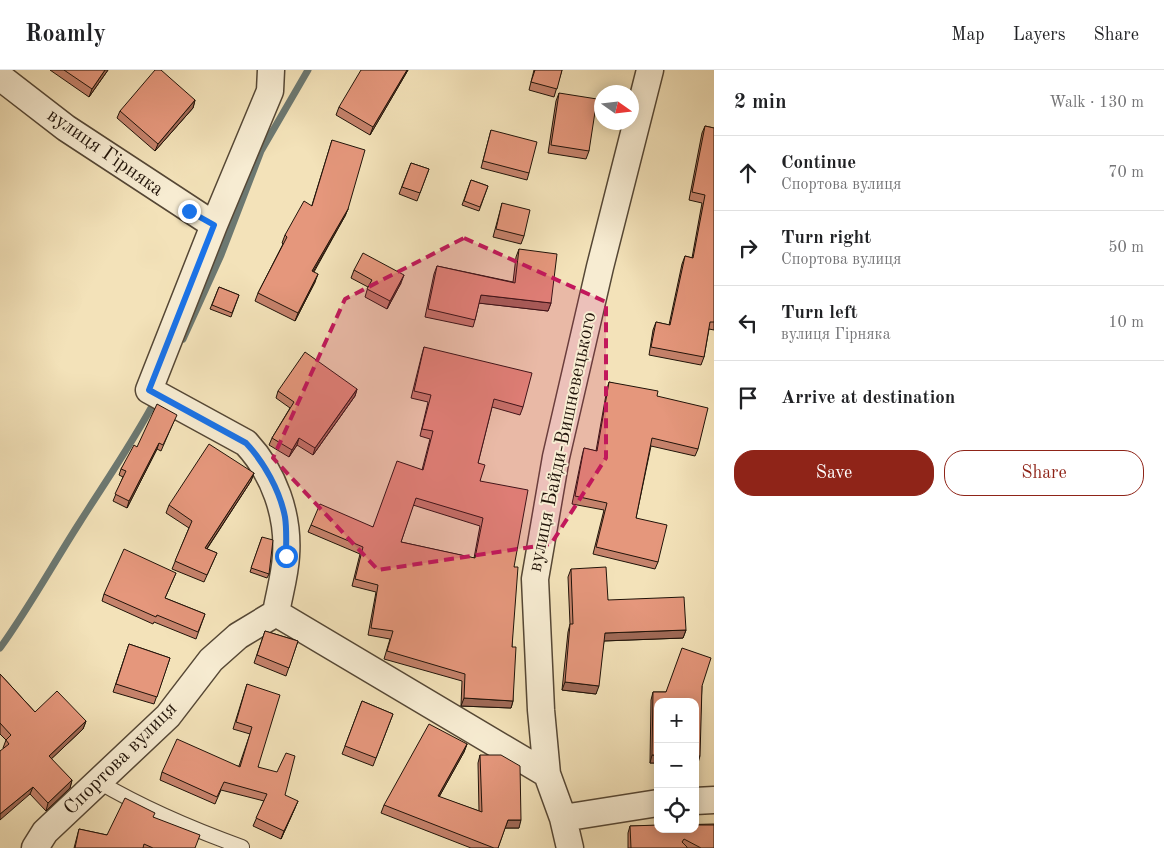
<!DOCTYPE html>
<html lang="en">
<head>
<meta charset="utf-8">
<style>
  :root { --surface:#fff; --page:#f2f2f2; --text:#202124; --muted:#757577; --line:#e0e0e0; --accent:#8f2418 }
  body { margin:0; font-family:"Old Standard TT",serif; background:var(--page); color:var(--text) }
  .controls { position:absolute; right:15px; bottom:15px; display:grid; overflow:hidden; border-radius:10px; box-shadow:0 2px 12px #0003 }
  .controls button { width:45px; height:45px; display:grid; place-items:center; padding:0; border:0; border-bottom:1px solid var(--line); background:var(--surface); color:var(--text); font:25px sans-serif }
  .compass { position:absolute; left:594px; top:15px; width:45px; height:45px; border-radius:50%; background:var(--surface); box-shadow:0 2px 12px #0003; rotate:104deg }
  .stop { position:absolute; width:15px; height:15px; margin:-11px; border:4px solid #1a73e8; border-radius:50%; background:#fff }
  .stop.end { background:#1a73e8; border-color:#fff; box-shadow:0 1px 5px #0008 }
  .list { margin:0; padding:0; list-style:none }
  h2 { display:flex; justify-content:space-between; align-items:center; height:65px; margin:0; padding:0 20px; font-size:21px }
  h2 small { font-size:16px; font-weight:400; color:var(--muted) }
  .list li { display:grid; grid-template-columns:32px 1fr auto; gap:15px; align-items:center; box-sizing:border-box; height:75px; padding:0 20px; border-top:1px solid var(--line) }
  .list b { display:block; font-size:19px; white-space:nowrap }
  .list p { margin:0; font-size:16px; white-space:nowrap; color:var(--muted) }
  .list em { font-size:16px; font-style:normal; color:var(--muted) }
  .actions { display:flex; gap:10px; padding:15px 20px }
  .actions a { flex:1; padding:11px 0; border:1px solid var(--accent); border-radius:20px; text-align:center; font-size:18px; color:var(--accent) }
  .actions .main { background:var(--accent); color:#fff }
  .icon { flex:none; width:28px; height:28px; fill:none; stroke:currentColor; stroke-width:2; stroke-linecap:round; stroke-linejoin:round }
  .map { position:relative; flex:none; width:714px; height:778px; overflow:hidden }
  header { display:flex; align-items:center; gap:30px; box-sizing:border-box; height:70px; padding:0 25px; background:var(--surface); border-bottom:1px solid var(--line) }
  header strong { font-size:24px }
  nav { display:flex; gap:28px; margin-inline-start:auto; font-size:18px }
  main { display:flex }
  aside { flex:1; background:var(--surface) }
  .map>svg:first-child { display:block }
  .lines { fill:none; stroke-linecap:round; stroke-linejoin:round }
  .stream { stroke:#6c7871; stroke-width:7 }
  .lane-casing { stroke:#554735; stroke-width:16 }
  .street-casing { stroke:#554735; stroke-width:29 }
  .lane { stroke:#f7ecd2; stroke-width:14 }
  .street { stroke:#f7ecd2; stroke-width:26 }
  .wall { fill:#c5826b; stroke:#201309; fill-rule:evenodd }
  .shaded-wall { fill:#a06a57; stroke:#201309 }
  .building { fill:#e5977c; stroke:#201309; fill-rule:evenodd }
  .route { stroke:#1a73e8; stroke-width:6 }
  .marked { fill:#c2185b; fill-opacity:0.2; stroke:#c2185b; stroke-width:4; stroke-dasharray:10 6; stroke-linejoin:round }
  .labels { text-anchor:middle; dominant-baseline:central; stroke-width:4; stroke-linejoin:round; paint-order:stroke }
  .street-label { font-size:20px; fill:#201309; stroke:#f7ecd2 }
</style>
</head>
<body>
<header>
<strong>Roamly</strong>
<nav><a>Map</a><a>Layers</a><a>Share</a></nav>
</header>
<main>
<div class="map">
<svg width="714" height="778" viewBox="0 0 714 778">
  <rect width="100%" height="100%" fill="#f3e2b9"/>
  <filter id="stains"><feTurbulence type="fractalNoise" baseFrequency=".004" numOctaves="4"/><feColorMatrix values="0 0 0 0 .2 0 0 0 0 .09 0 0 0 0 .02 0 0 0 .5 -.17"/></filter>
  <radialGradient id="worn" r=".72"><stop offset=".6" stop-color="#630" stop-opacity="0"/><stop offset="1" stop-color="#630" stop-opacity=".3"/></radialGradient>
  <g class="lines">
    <path class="stream" d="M183 269 221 185 261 81 308 0
      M0 578C29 538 53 494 80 452 106 411 133 372 156 329"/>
    <g class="lane-casing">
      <path id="lane" d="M99 712C145 739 192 759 242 777"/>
    </g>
    <g class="street-casing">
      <path id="street" d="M271 0 270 21 214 155 149 320 246 373C274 403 289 445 286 486 285 505 279 525 276 543L547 704
        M0 7 66 58 214 155
        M695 731 714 730
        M563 748 658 733
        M35 778 45 762 168 646 211 590 238 566 276 543
        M570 778 563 748 547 704 541 640 535 509 556 387 600 197 650 0"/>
    </g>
    <use href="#lane" class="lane"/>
    <use href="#street" class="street"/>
  </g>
  <path class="wall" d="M50 0H108L89 27Z
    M408 0 370 65 336 45 339 37Z
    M534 0H562L554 27 529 20Z
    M559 23 589 81 586 89 548 83 556 31Z
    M195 30 193 38 155 81 117 48 120 41Z
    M705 56 714 58V260L709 259 704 287 701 295 649 285 653 260 656 252 669 255 682 194 685 186 692 188 702 133 689 130 702 63Z
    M491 60 529 103 527 110 481 98Z
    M332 70 348 139 345 146 314 202 315 212 295 251 255 231 258 223 283 174 282 173 285 165 312 135Z
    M411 93 429 99 417 131 399 124Z
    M471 110 488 116 479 141 462 135Z
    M502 133 524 166 521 174 493 167 500 141Z
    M519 179 551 233 548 241 479 233 475 250 473 257 425 247 434 204 437 196 513 212 516 187Z
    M354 200 401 213 387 239 365 227 368 217 351 208Z
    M219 217 239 225 231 247 210 239Z
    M424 277 523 337 520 345 492 337 478 393 480 411 514 497 512 577 513 631 511 638 461 636 462 611 384 589 390 569 368 565 376 522 352 516 360 484 308 462 311 455 373 457 422 400 430 369 420 366 428 332 411 328 422 284ZM413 435 480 456 474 488 401 472Z
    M609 312 657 326 698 379 695 386 651 376 636 448 658 492 655 499 593 484 604 440 572 434 582 386 584 378 596 381 607 319Z
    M357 319 355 326 313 385 297 375 289 387 269 375 272 368 290 338 276 328 278 321Z
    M174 351 161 381 157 379 127 438 113 431 123 407 119 405 121 399 137 377Z
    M254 403 251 411 207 479 217 483 204 512 172 499 189 458 166 443 169 435Z
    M262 467 269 504 267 508 250 502Z
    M571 499 608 530 686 560 683 568 604 571 596 624 562 620 568 562 570 554 568 507Z
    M176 503 165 528 205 544 196 569 154 552 153 554 102 531 104 524Z
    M265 561 298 571 286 606 254 593Z
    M129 574 170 588 154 634 113 622Z
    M0 604 35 642 86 651 83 659 51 689 72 710 70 718 46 741 30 724 3 678 6 670 0 664Z
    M247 614 258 697 285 725 295 738 281 769 253 756 264 731 221 720 215 734 160 710 162 702 239 696 250 664 233 659Z
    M702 616 698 693H695V632H658V693H650L651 630 653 622H666Z
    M362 631 393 644 373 696 342 684Z
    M467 674 464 682 439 727 479 741 478 693 480 685 519 758H505L498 778H471L381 743 384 735Z
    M153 747 195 778H74L79 759 107 765Z
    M714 754V778H628V763L630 756Z"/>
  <path class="shaded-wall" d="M105 0H108L89 27 92 19Z
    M407 0H408L370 65 373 57Z
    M195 30 193 38 155 81 158 74Z
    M348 139 345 146 309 209 312 201Z
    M318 204 315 212 295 251 298 243Z
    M404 205 401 213 387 239 390 231Z
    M481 225 551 233 548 241 478 233Z
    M357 319 355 326 313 385 315 378Z
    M299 368 297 375 289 387 292 380Z
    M159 373 157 379 127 438 129 431Z
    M254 403 251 411 202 486 205 478Z
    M686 560 683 568 602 571 605 563Z
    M565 612 599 616 596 624 562 620Z
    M464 628 513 631 511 638 461 636Z
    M86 651 83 659 46 694 49 686Z
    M467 674 464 682 435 734 438 726Z
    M652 685H658V693H650Z
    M695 686H700L698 693H695Z
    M72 710 70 718 46 741 48 733Z
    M33 717 30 724 0 750V744Z
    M298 731 295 738 281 769 284 761Z
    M508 750H521L519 758H505Z"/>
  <path class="building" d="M64 0H105L92 19Z
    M155 0H161L195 30 158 74 120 41Z
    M361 0H407L373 57 339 37Z
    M535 0H562L557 19 531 12Z
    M559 23 597 29 589 81 551 75Z
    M705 56 714 58V252H710L704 287 651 277 656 252 670 255 685 186 693 188 705 125 692 122Z
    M491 60 537 72 529 103 483 91Z
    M332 70 365 80 348 139 312 201 318 204 298 243 258 223 287 167 285 165 304 131 312 136Z
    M411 93 429 99 420 123 402 117Z
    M471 110 488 116 480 137 464 131Z
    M502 133 530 140 524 166 496 159Z
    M519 179 557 184 551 233 481 225 475 250 428 239 437 196 515 213Z
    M363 183 404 205 390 231 367 219 372 210 354 200Z
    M219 217 239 225 232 243 212 235Z
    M424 277 532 303 523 337 494 329 478 393 485 395 480 411 528 420 514 497H518L512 577H516L513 631 464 628 465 604 387 581 393 561 371 558 378 515 355 509 363 477 311 455 320 434 373 457 397 391 423 400 433 361 422 359 431 325 414 321ZM416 428 483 448 475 488 401 472Z
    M305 282 357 319 315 378 299 368 292 380 272 368 294 332 278 321Z
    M609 312 658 321 657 326 708 338 698 379 652 368 636 448 667 455 658 492 596 477 607 433 575 426 584 378 597 381Z
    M157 334 177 345 163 375 159 373 129 431 115 424 126 401 121 399 134 375 137 377Z
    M209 374 254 403 205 478 217 483 207 505 175 491 192 451 169 435Z
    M262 467 273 470 269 504 251 498Z
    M124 479 176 503 165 528 205 544 198 562 157 545 156 547 104 524Z
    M606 497 608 530 684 527 686 560 605 563 599 616 565 612 570 554H573L571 499Z
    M265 561 298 571 289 598 257 585Z
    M129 574 170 588 157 627 116 614Z
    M682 578 711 588 702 616 700 686H695V632H658V685H652L653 622H666Z
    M0 604 35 642 57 621 86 651 49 686 72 710 48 733 33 717 0 744V681L9 674 6 670 11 665 0 653Z
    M247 614 280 625 258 697 277 702 286 683 295 686 285 725 298 731 284 761 256 748 267 724 224 712 217 727 162 702 177 669 240 697 252 657 236 652Z
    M362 631 393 644 376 688 345 676Z
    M429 654 467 674 438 726 482 742 480 685H501L520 696 521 750H508L498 778H494L384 735Z
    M125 728 155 743 153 747 200 765 195 778H153L144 774 143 778H75L79 759 107 765Z
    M658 755V759H695V755H714V778H701L684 769 682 772 687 777V778H631L630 756Z"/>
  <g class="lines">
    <path class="route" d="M189 141 214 155 149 320 246 373C264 392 280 421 285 447 287 460 286 474 286 486"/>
  </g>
  <path class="marked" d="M464 168 606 232V388L551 474 378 500 273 388 345 229Z"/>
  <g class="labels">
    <g class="street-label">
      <text transform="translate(105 83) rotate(35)">вулиця Гірняка</text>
      <text transform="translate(563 372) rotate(-78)">вулиця Байди-Вишневецького</text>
      <text transform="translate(121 689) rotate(-45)">Спортова вулиця</text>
    </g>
  </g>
  <rect width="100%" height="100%" filter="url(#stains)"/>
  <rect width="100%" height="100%" fill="url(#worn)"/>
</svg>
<div class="controls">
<button>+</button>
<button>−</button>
<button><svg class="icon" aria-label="locate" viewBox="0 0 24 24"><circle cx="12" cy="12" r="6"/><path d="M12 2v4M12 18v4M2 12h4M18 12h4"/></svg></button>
</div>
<svg class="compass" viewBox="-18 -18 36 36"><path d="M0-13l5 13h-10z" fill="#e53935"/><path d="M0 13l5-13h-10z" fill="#757577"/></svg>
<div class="stop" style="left:286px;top:486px"></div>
<div class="stop end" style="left:189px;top:141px"></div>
</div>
<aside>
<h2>2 min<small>Walk · 130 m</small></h2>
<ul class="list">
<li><svg class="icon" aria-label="ahead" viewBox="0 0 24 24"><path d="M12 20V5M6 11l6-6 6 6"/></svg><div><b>Continue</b><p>Спортова вулиця</p></div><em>70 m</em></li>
<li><svg class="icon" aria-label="right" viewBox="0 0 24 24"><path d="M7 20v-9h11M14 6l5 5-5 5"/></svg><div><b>Turn right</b><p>Спортова вулиця</p></div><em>50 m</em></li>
<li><svg class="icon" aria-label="left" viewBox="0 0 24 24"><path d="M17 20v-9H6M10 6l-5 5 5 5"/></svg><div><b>Turn left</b><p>вулиця Гірняка</p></div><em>10 m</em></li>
<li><svg class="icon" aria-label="arrive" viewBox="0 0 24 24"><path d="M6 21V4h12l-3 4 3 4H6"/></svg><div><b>Arrive at destination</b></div></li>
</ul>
<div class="actions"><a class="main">Save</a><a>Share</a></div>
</aside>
</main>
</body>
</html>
